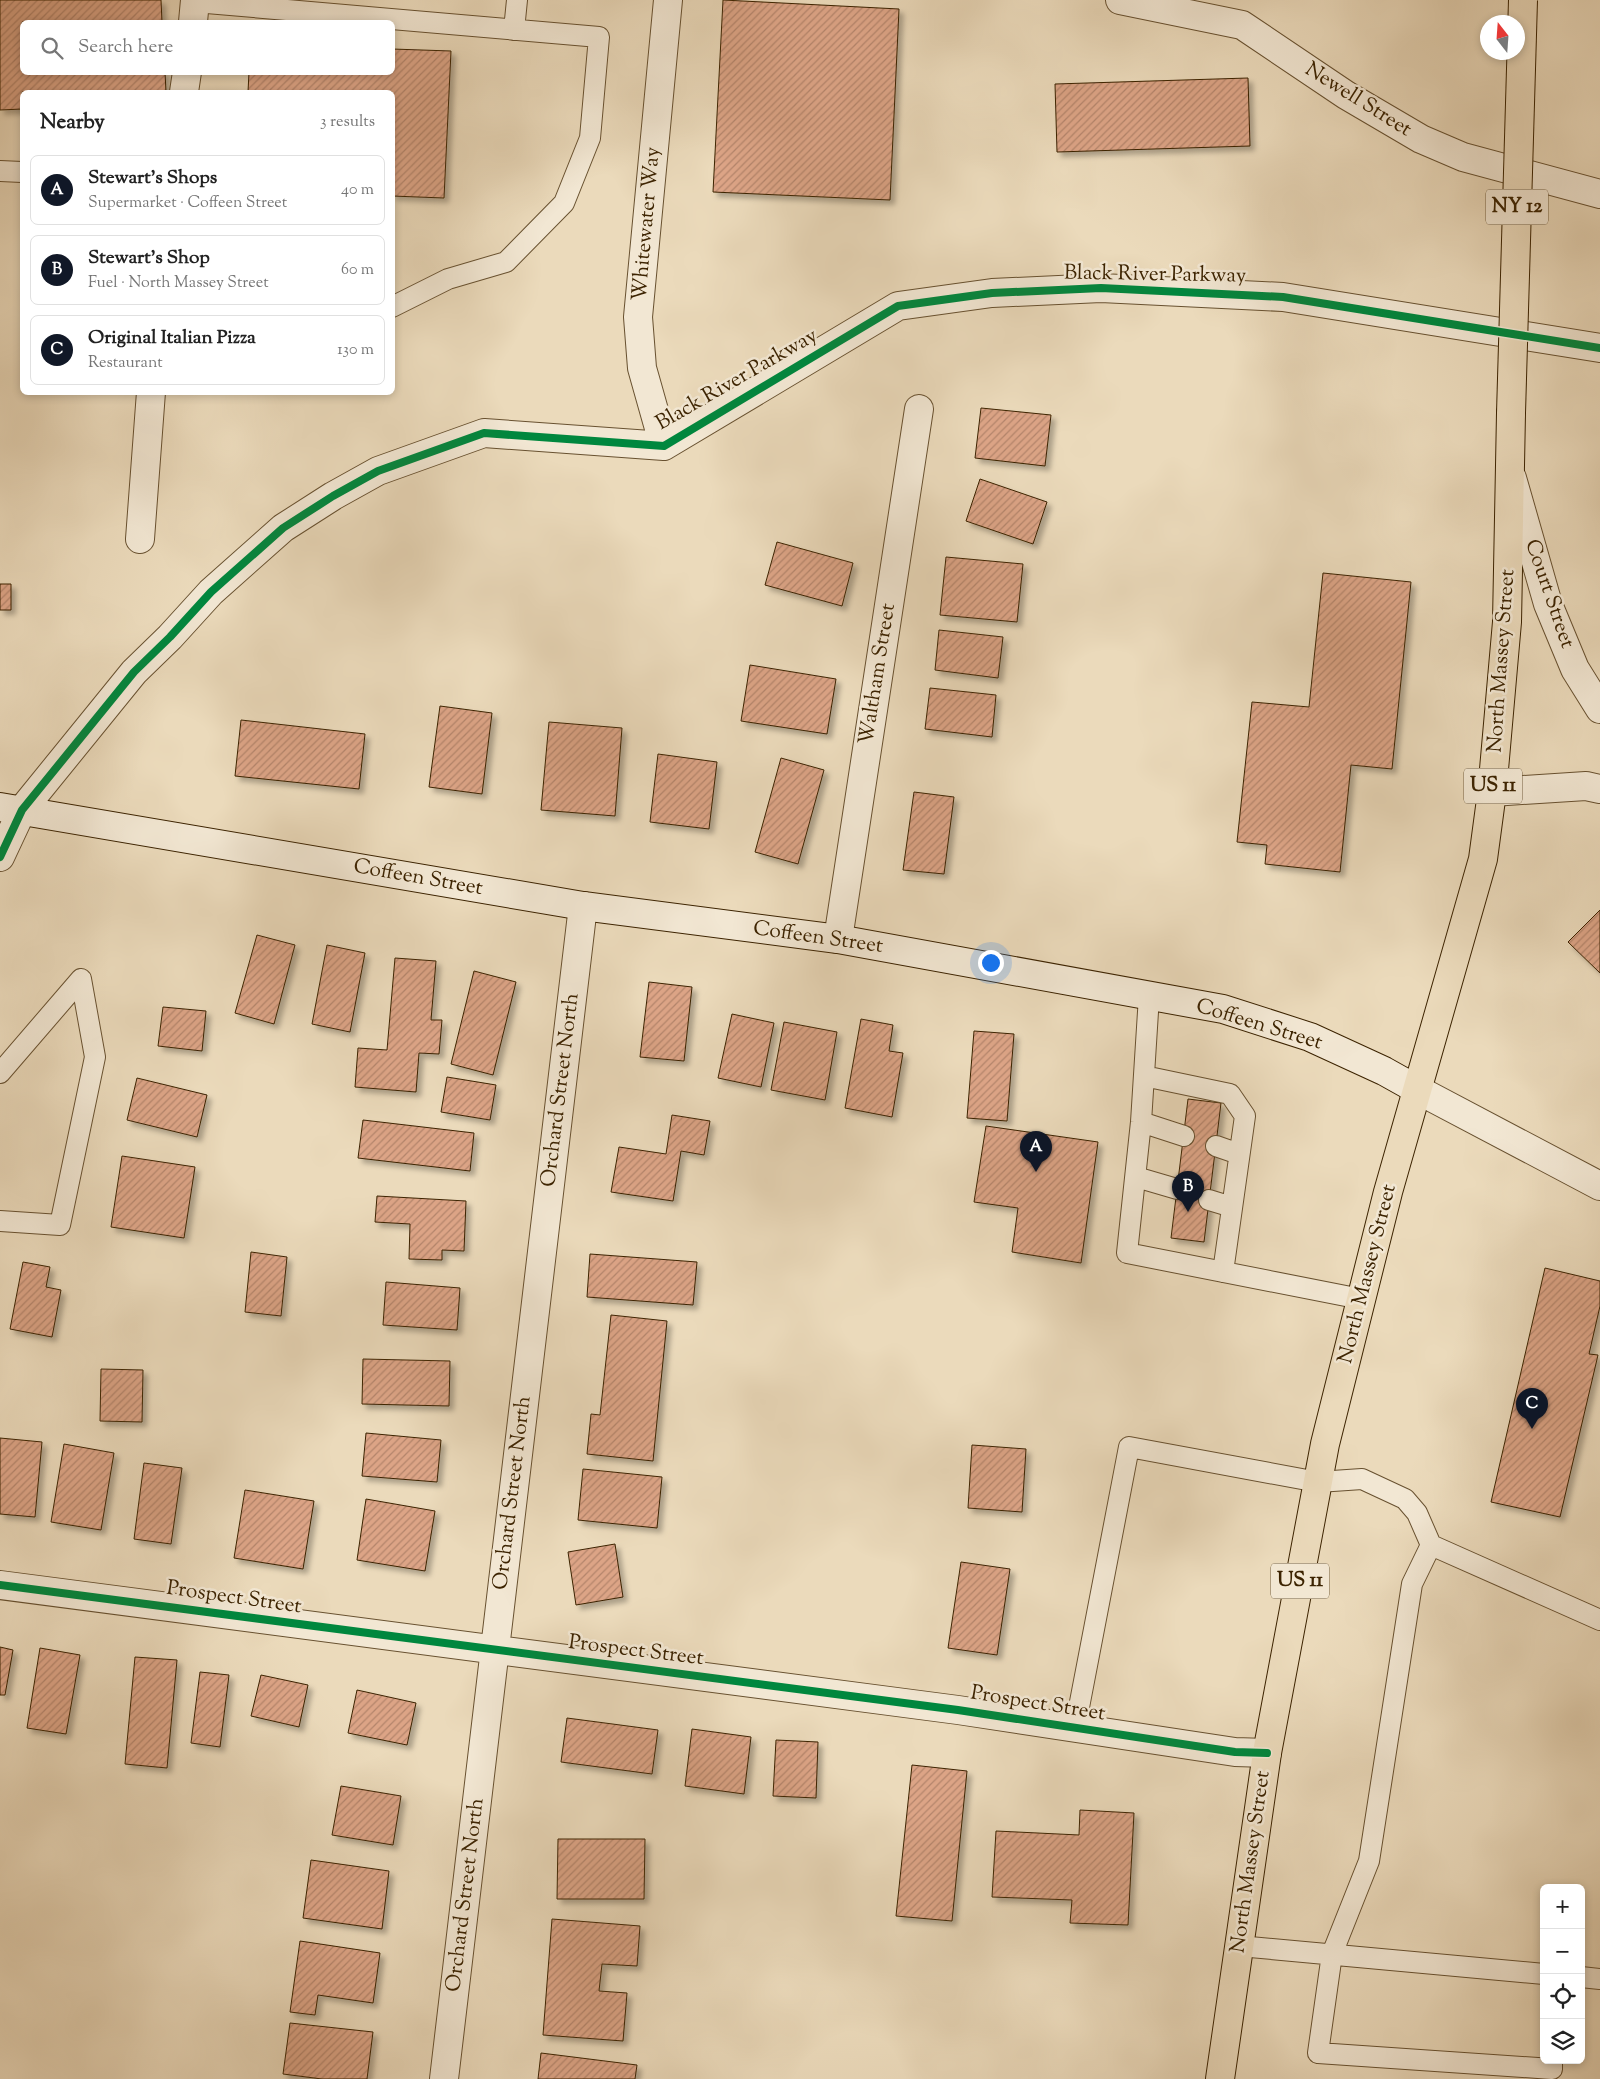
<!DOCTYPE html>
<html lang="en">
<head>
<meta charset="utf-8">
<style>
  :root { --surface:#fff; --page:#f6f6f6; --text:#222; --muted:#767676; --line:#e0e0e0; --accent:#111827 }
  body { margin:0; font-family:"Sorts Mill Goudy",serif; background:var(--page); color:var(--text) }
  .controls { position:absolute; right:15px; bottom:15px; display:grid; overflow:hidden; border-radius:8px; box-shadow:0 2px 8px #0003 }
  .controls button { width:45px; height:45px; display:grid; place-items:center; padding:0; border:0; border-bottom:1px solid var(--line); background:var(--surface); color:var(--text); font:25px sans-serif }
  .compass { position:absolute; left:1480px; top:15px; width:45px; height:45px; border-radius:50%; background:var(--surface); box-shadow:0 2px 8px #0003; rotate:343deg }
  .you { position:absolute; left:990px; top:962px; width:18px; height:18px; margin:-12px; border:4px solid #fff; border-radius:50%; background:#1a73e8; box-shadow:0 0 0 8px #1a73e833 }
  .badge { display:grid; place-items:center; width:32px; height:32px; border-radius:50%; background:var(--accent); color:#fff; font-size:16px; font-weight:700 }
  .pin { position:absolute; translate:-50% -41px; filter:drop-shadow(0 1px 2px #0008) }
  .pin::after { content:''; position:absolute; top:26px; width:18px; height:15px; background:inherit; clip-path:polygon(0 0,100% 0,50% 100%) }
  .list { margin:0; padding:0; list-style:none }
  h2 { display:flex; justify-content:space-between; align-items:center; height:65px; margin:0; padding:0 20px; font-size:21px }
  h2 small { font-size:16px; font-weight:400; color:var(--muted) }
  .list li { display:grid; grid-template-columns:32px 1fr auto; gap:15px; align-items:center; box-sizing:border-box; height:70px; margin:0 10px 10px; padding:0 10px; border:1px solid var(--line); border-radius:8px }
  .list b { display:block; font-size:19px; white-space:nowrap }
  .list p { margin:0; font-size:16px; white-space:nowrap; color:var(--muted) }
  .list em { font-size:16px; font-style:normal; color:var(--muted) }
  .icon { flex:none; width:28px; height:28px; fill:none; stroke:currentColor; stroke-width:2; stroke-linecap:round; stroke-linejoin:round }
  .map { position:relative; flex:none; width:1600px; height:2079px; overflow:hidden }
  .search { position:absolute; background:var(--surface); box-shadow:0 2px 8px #0003; left:20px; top:20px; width:375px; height:55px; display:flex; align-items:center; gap:12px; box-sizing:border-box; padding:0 18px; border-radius:8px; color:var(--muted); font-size:19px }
  .panel { position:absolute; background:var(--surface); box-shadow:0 2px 8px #0003; left:20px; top:90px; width:375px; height:305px; border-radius:8px }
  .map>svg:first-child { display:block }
  .building { fill:url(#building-hatch); stroke:#3c2301; filter:url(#shadow) }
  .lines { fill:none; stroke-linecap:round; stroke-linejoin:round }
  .lane-casing { stroke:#685130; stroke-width:22 }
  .street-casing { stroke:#685130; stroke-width:30 }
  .secondary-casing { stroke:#3c2301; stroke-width:30 }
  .primary-casing { stroke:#3c2301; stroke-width:30 }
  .lane { stroke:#f2e7d3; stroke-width:20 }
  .street { stroke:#f2e7d3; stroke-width:28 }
  .secondary { stroke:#f2e7d3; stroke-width:28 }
  .primary { stroke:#ebdabb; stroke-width:28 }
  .primary-bridge-casing { stroke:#3c2301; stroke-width:30; stroke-linecap:butt }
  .primary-bridge { stroke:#ebdabb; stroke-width:28 }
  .cycleway-casing { stroke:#f2e7d3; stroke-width:11 }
  .cycleway { stroke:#00873e; stroke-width:8 }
  .labels { text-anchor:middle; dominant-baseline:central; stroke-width:5; stroke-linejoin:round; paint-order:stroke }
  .shield { fill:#f2e7d3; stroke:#735e40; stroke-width:1 }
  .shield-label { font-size:20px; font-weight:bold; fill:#3c2301 }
  .street-label { font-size:21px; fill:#3c2301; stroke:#f2e7d3 }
</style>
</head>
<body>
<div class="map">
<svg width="1600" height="2079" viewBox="0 0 1600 2079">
  <defs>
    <pattern id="building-hatch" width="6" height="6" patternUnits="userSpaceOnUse" patternTransform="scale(1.25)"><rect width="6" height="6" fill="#dca486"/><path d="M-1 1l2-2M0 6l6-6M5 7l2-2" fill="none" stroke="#b4856b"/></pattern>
    <filter id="shadow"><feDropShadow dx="4.5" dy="4.5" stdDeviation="2.5" flood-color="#0004"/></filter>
  </defs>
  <rect width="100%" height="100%" fill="#ebdabb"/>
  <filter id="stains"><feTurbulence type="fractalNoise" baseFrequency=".004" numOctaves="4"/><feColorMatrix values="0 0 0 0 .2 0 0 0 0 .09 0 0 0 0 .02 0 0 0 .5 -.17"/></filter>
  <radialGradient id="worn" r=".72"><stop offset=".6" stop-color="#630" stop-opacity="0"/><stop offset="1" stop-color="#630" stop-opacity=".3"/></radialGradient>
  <path class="building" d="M0 0H161L162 22H22V72H165L166 92H22V109L0 110Z
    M723 0 899 9 890 200 713 192Z
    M392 49 451 51 444 198 392 196V92H248L249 72H392Z
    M1248 78 1250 146 1057 152 1055 84Z
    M981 408 1051 415 1045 466 975 458Z
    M980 479 1047 502 1033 544 966 521Z
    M777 542 853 563 842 606 765 585Z
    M946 557 1023 564 1017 622 940 615Z
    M1323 573 1411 582 1392 769 1351 765 1340 872 1265 864 1267 845 1237 842 1252 702 1309 707Z
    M0 584H11V610H0Z
    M939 630 1003 637 998 678 935 670Z
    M750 665 836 679 827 734 741 721Z
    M930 688 996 695 992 737 925 729Z
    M440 706 492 713 482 794 429 787Z
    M241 720 365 734 359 789 235 776Z
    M549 722 622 728 615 816 541 810Z
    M658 754 717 762 709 829 650 822Z
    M781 758 824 770 798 864 755 852Z
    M914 792 954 797 944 874 903 870Z
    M1600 910V973L1568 942Z
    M257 935 295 945 274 1024 235 1013Z
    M327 945 365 953 350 1032 312 1024Z
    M395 958 436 961 431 1020H442L439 1054 419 1053 416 1092 355 1087 358 1048 387 1050Z
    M474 971 516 982 493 1075 451 1064Z
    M649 982 692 987 684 1061 640 1057Z
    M163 1007 206 1011 202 1051 158 1046Z
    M732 1014 774 1023 761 1087 718 1078Z
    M861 1019 893 1025 889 1051 903 1053 892 1117 845 1108Z
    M784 1022 837 1032 825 1100 771 1090Z
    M974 1031 1014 1034 1007 1121 967 1118Z
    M447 1077 496 1085 490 1120 441 1112Z
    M137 1078 207 1095 197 1137 127 1120Z
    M1188 1099 1221 1103 1204 1242 1171 1238Z
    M672 1115 710 1121 704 1155 681 1151 673 1201 611 1192 619 1147 666 1154Z
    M363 1120 474 1133 470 1171 358 1158Z
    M986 1126 1098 1142 1081 1263 1012 1252 1018 1208 974 1202Z
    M122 1156 195 1167 184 1238 111 1227Z
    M377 1196 466 1201 464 1251 442 1250V1260L409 1259 410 1224 375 1222Z
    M251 1252 287 1257 281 1316 245 1312Z
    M590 1254 697 1262 693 1305 587 1297Z
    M23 1262 50 1267 46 1287 61 1290 52 1337 10 1329Z
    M1545 1268 1600 1281V1306L1589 1354 1598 1355 1560 1517 1491 1502Z
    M386 1282 460 1288 457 1330 383 1325Z
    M611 1315 667 1321 653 1461 587 1454 591 1414 600 1415Z
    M363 1359 450 1361 449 1406 362 1404Z
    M101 1369 143 1370 142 1422 100 1421Z
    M366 1433 441 1440 437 1482 362 1476Z
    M0 1438 42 1442 35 1517 0 1514Z
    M64 1444 114 1453 101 1530 51 1522Z
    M972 1445 1026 1449 1022 1512 968 1508Z
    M144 1463 182 1468 171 1544 134 1539Z
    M583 1469 662 1477 657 1528 578 1520Z
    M245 1490 314 1501 303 1569 234 1558Z
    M366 1499 435 1511 425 1571 357 1560Z
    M615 1544 623 1597 576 1605 568 1552Z
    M961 1562 1010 1569 997 1655 948 1648Z
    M0 1647 13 1650 5 1695H0Z
    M40 1648 80 1655 66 1734 27 1728Z
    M135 1657 177 1660 167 1768 125 1764Z
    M200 1672 229 1675 220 1747 191 1743Z
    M261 1675 308 1685 299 1727 251 1716Z
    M357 1690 416 1703 407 1745 348 1733Z
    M567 1718 658 1730 652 1774 561 1762Z
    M692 1729 751 1737 744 1794 685 1786Z
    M776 1740 818 1742 816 1798 773 1796Z
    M912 1765 967 1771 952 1921 896 1916Z
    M341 1786 401 1796 393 1845 332 1835Z
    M1080 1810 1134 1813 1128 1925 1070 1923 1072 1900 992 1897 996 1831 1079 1835Z
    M558 1839H645L644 1899H557Z
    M311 1860 389 1871 382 1929 303 1918Z
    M552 1919 640 1926 637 1966 602 1964 599 1991 627 1993 623 2041 543 2035Z
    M300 1941 380 1953 373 2003 318 1995 315 2015 290 2012Z
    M290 2023 373 2032 367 2079H322L283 2074Z
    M541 2053 637 2065 635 2079H538Z"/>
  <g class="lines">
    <g class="lane-casing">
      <path id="lane" d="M195 2 599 37 590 138 564 203 506 262 448 279 392 307
        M514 30 517 0
        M0 171 22 172
        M1149 996 1141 1122 1127 1253 1361 1299
        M0 1073 81 979
        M1144 1076 1230 1094 1245 1116 1223 1272
        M1141 1122 1184 1136
        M1216 1146 1239 1154
        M1136 1177 1177 1189
        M1209 1200 1232 1207
        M0 1221 60 1225 95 1057 81 979
        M1431 1545 1412 1584 1369 1861 1332 1954 1318 2053 1552 2069V2060
        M1075 1728 1129 1447 1318 1482 1362 1479 1405 1499 1417 1513 1431 1545 1600 1620
        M1239 1946 1544 1974
        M1581 1977 1600 1979"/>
    </g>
    <g class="street-casing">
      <path id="street" d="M1120 0 1242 25 1346 95 1421 139 1463 157 1600 194
        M193 22 195 0
        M184 92 187 72
        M664 446 642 368 638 317 668 0
        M1512 478 1548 604 1575 669 1600 709
        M140 539 151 392
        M1492 792 1586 786 1600 789
        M0 857 22 810 134 672 170 637 211 592 283 528 333 496 378 471 484 433 664 446 898 306 992 293 1101 288 1283 297 1600 348
        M838 939 919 409
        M1418 1090 1600 1186
        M0 1585 958 1710 1235 1752 1267 1753
        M444 2079 583 906"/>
    </g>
    <g class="secondary-casing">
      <path id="secondary" d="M0 807 583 906 838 939 1223 1009 1310 1037 1384 1071 1418 1090"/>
    </g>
    <g class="primary-casing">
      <path id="primary" d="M1220 2079 1267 1753 1325 1444 1388 1192 1483 859 1492 792 1507 622 1511 413"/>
    </g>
    <use href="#lane" class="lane"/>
    <use href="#street" class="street"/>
    <use href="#secondary" class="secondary"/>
    <use href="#primary" class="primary"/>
    <g class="primary-bridge-casing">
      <path id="primary-bridge" d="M1511 413 1523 0"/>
    </g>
    <use href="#primary-bridge" class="primary-bridge"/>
    <g class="cycleway-casing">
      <path id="cycleway" d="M0 857 22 810 134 672 170 637 211 592 283 528 333 496 378 471 484 433 664 446 898 306 992 293 1101 288 1283 297 1600 348
        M0 1585 958 1710 1235 1752 1267 1753"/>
    </g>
    <use href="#cycleway" class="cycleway"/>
  </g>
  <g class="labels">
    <g class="shield">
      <rect x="1486" y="189.5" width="62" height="35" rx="4"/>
      <rect x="1464" y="768.5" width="58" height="35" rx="4"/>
      <rect x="1271" y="1563.5" width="58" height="35" rx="4"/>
    </g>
    <g class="shield-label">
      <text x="1517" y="207">NY 12</text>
      <text x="1493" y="786">US 11</text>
      <text x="1300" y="1581">US 11</text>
    </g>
    <g class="street-label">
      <text transform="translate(1358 100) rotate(32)">Newell Street</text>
      <text transform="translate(647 224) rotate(-85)">Whitewater Way</text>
      <text transform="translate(1155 275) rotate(1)">Black River Parkway</text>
      <text transform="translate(737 380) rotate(-30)">Black River Parkway</text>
      <text transform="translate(1549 594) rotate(71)">Court Street</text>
      <text transform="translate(1502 661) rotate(-86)">North Massey Street</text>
      <text transform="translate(878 674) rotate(-81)">Waltham Street</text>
      <text transform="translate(418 878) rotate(10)">Coffeen Street</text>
      <text transform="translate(818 938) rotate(8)">Coffeen Street</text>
      <text transform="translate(1259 1025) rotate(17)">Coffeen Street</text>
      <text transform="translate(561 1090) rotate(-83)">Orchard Street North</text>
      <text transform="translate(1368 1274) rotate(-76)">North Massey Street</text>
      <text transform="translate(513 1493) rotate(-83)">Orchard Street North</text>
      <text transform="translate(234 1598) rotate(8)">Prospect Street</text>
      <text transform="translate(636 1651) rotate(7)">Prospect Street</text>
      <text transform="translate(1038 1704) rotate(9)">Prospect Street</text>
      <text transform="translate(1251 1862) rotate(-82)">North Massey Street</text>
      <text transform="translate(466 1895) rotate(-83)">Orchard Street North</text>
    </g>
  </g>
  <rect width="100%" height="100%" filter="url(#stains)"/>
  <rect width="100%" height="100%" fill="url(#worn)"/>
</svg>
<div class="controls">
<button>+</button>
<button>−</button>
<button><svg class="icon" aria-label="locate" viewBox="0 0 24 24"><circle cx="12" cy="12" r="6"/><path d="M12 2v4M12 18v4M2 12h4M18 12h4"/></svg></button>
<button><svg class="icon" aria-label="layers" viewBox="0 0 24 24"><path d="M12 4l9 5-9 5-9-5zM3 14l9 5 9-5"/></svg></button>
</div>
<svg class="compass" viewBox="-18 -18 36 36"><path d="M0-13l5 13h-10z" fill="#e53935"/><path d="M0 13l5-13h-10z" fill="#767676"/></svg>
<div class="you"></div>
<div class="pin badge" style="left:1036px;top:1172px">A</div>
<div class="pin badge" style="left:1188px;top:1212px">B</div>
<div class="pin badge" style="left:1532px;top:1429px">C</div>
<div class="search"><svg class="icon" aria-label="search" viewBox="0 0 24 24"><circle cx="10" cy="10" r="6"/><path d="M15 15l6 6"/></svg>Search here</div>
<section class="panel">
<h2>Nearby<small>3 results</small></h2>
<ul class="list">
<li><span class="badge">A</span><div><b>Stewart's Shops</b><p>Supermarket · Coffeen Street</p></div><em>40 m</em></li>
<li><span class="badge">B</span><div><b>Stewart's Shop</b><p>Fuel · North Massey Street</p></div><em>60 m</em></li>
<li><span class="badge">C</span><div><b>Original Italian Pizza</b><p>Restaurant</p></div><em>130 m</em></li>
</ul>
</section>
</div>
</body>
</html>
